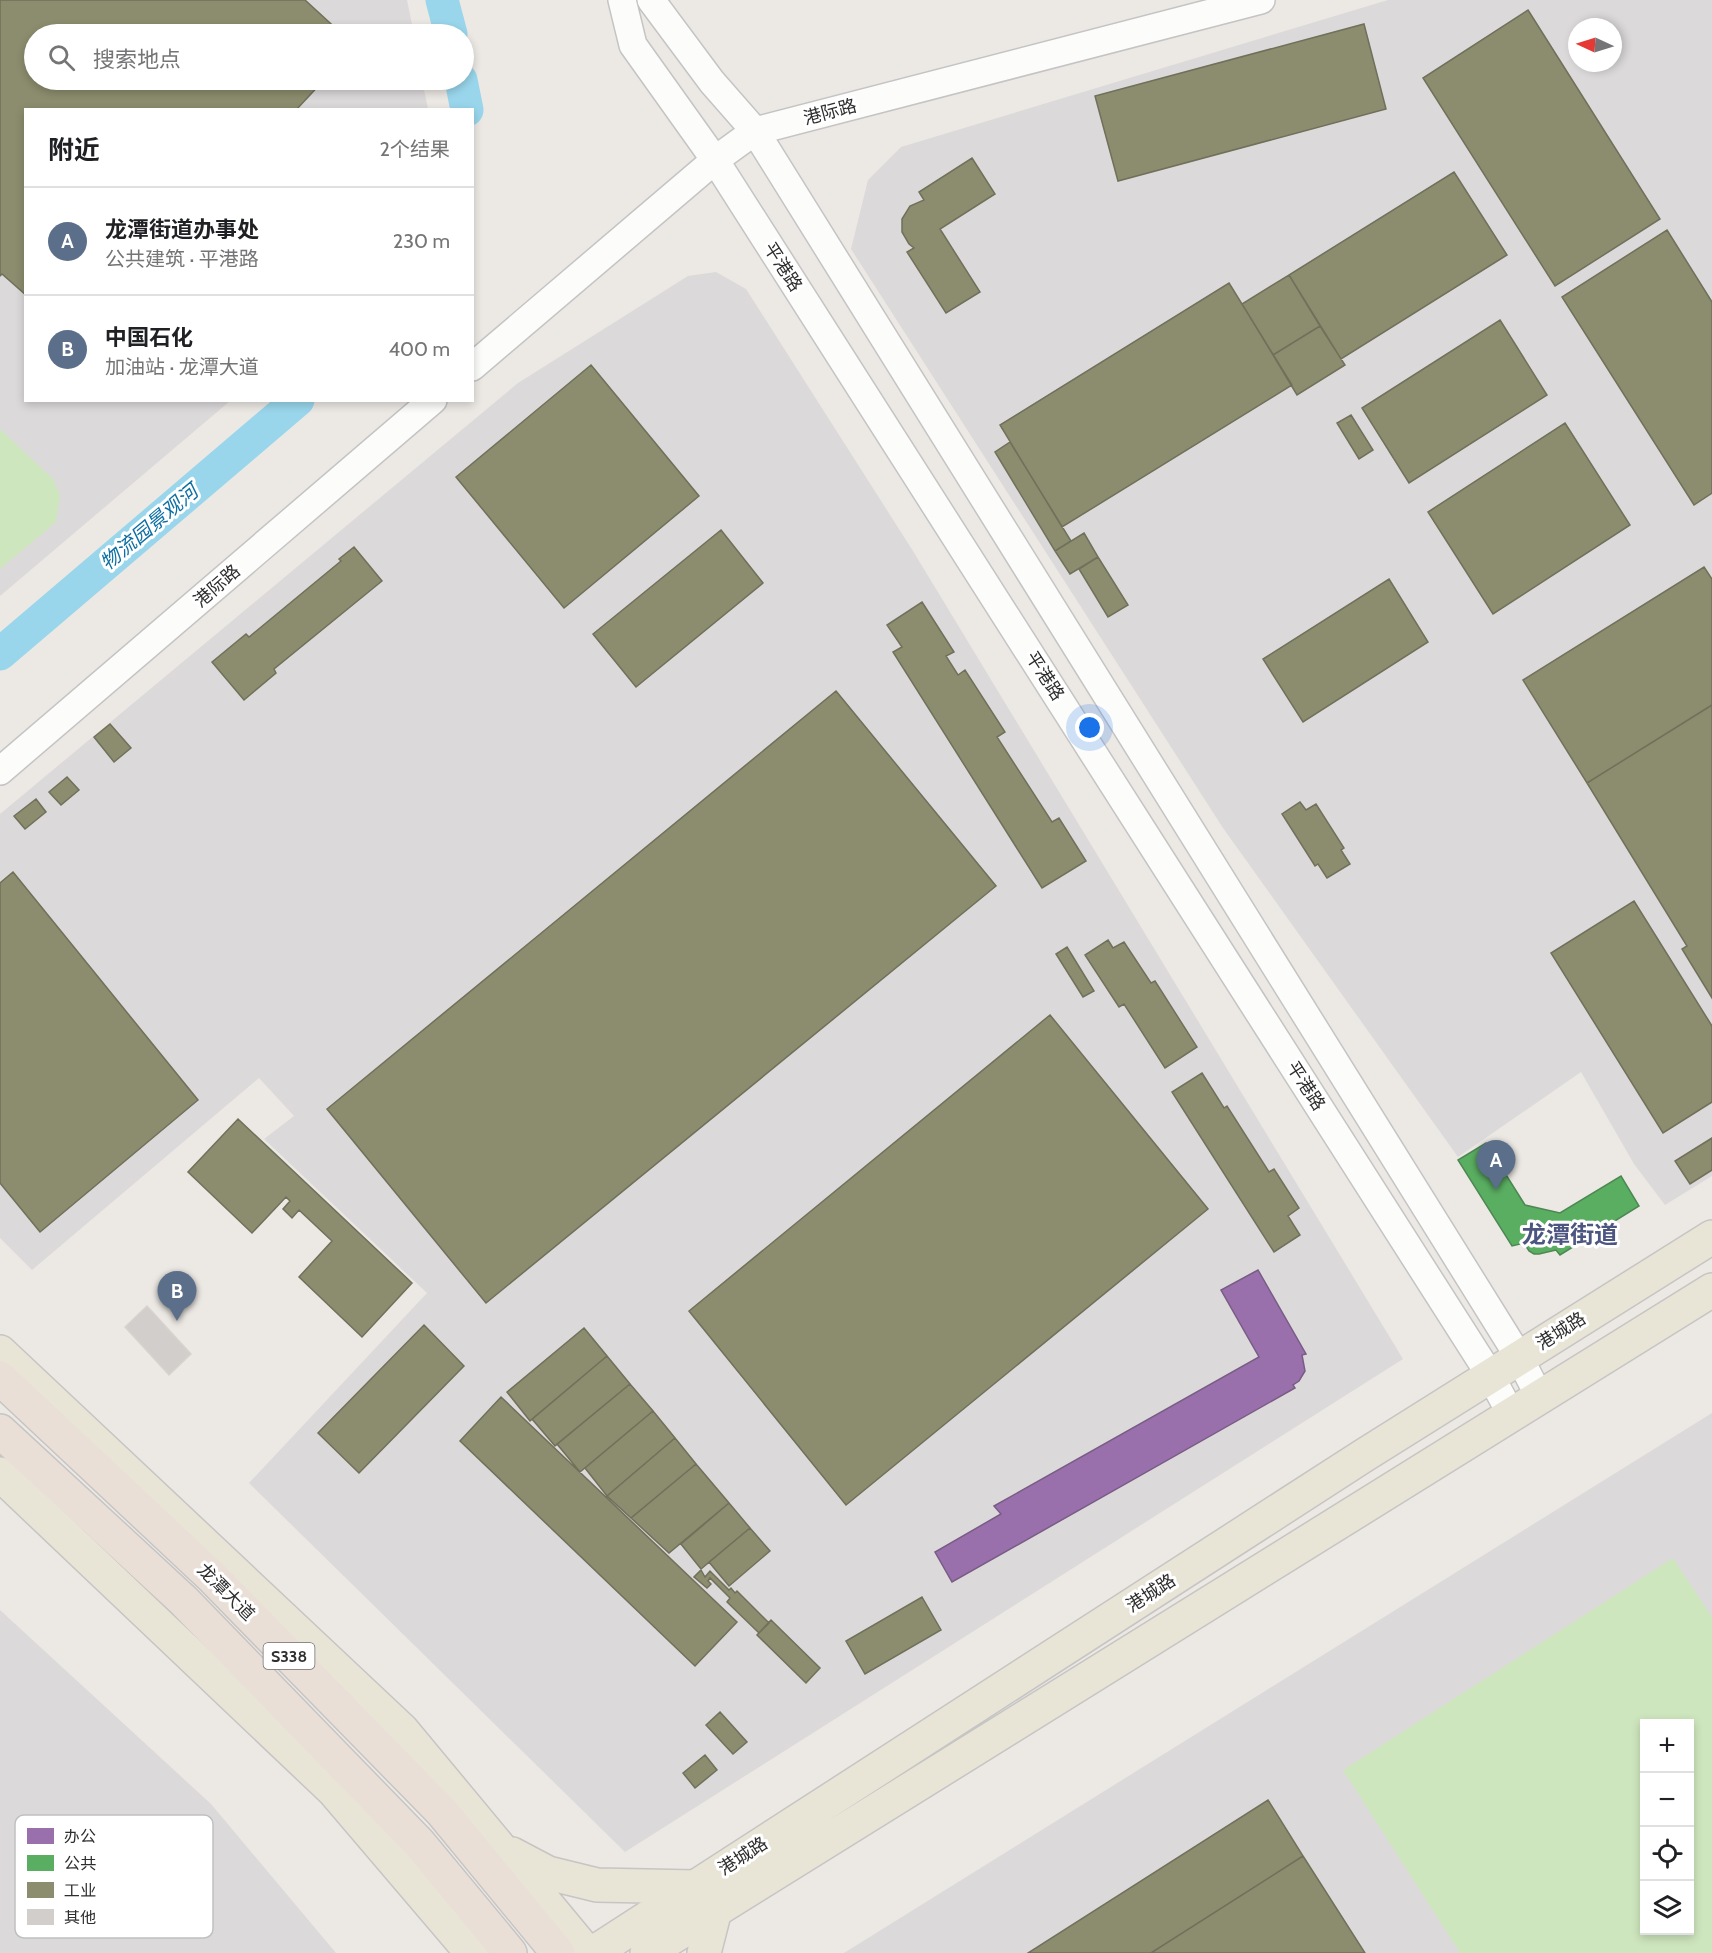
<!DOCTYPE html>
<html lang="zh">
<head>
<meta charset="utf-8">
<style>
  :root { --surface:#fff; --page:#f6f6f6; --text:#202124; --muted:#757577; --line:#e0e0e0; --accent:#7c3aed }
  body { margin:0; font-family:Cabin,"Noto Sans SC",sans-serif; background:var(--page); color:var(--text) }
  .controls { position:absolute; right:18px; bottom:18px; display:grid; overflow:hidden; border-radius:0px; box-shadow:0 3px 9px #0003 }
  .controls button { width:54px; height:54px; display:grid; place-items:center; padding:0; border:0; border-bottom:2px solid var(--line); background:var(--surface); color:var(--text); font:30px sans-serif }
  .compass { position:absolute; left:1568px; top:18px; width:54px; height:54px; border-radius:50%; background:var(--surface); box-shadow:0 3px 9px #0003; rotate:274deg }
  .you { position:absolute; left:1090px; top:728px; width:21px; height:21px; margin:-15px; border:4px solid #fff; border-radius:50%; background:#1a73e8; box-shadow:0 0 0 9px #1a73e833 }
  .badge { display:grid; place-items:center; width:39px; height:39px; border-radius:50%; background:var(--accent); color:#fff; font-size:20px; font-weight:700 }
  .pin { position:absolute; translate:-50% -50px; filter:drop-shadow(0 2px 3px #0008) }
  .pin::after { content:''; position:absolute; top:32px; width:21px; height:18px; background:inherit; clip-path:polygon(0 0,100% 0,50% 100%) }
  .list { margin:0; padding:0; list-style:none }
  h2 { display:flex; justify-content:space-between; align-items:center; height:78px; margin:0; padding:0 24px; font-size:26px }
  h2 small { font-size:20px; font-weight:400; color:var(--muted) }
  .list li { display:grid; grid-template-columns:39px 1fr auto; gap:18px; align-items:center; box-sizing:border-box; height:108px; padding:0 24px; border-top:2px solid var(--line) }
  .list b { display:block; font-size:22px; white-space:nowrap }
  .list p { margin:0; font-size:20px; white-space:nowrap; color:var(--muted) }
  .list em { font-size:20px; font-style:normal; color:var(--muted) }
  .icon { flex:none; width:33px; height:33px; fill:none; stroke:currentColor; stroke-width:2; stroke-linecap:round; stroke-linejoin:round }
  .map { position:relative; flex:none; width:1712px; height:1953px; overflow:hidden }
  .search { position:absolute; background:var(--surface); box-shadow:0 3px 9px #0003; left:24px; top:24px; width:450px; height:66px; display:flex; align-items:center; gap:15px; box-sizing:border-box; padding:0 21px; border-radius:33px; color:var(--muted); font-size:22px }
  .panel { position:absolute; background:var(--surface); box-shadow:0 3px 9px #0003; left:24px; top:108px; width:450px; height:294px; border-radius:0px }
  .map>svg:first-child { display:block }
  .industrial { fill:#dcd9db; fill-rule:evenodd }
  .green { fill:#cee6be; fill-rule:evenodd }
  .offices { fill:#9970ab; stroke:#795c86; stroke-width:1.5 }
  .public { fill:#5aae61; stroke:#4d8852; stroke-width:1.5 }
  .industry { fill:#8c8c6e; stroke:#70705b; stroke-width:1.5 }
  .lines { fill:none; stroke-linecap:round; stroke-linejoin:round }
  .river { stroke:#99d6ec; stroke-width:33 }
  .building { fill:#d1cecb; stroke:#d7d4d0; stroke-width:1.5 }
  .minor-casing { stroke:#c5c4c5; stroke-width:30 }
  .major-casing { stroke:#c6c5c4; stroke-width:36 }
  .highway-casing { stroke:#c6c5c4; stroke-width:36 }
  .minor { stroke:#fcfcfb; stroke-width:27 }
  .major { stroke:#e8e4d6; stroke-width:33 }
  .highway { stroke:#eadfd6; stroke-width:33 }
  .labels { text-anchor:middle; dominant-baseline:central; stroke-width:6; stroke-linejoin:round; paint-order:stroke }
  .shield { fill:#fff; stroke:#6d6d6d; stroke-width:1.5 }
  .shield-label { font-size:16px; font-weight:bold; fill:#2e2e2e }
  .street-label { font-size:18px; fill:#2e2e2e; stroke:#fff }
  .water-label { font-size:20px; font-style:italic; fill:#0d6fa3; stroke:#fff }
  .district-label { font-size:24px; font-weight:bold; fill:#4d5680; stroke:#fff }
  .key { fill:#fff; stroke:#c0c0c0; stroke-width:1.5 }
  .key-label { font-size:16px; fill:#2e2e2e }
</style>
</head>
<body>
<div class="map">
<svg width="1712" height="1953" viewBox="0 0 1712 1953">
  <rect width="100%" height="100%" fill="#ece8e4"/>
  <path class="industrial" d="M0 0H407L414 34H34V80H422L428 109 26 110V400L230 401 0 596Z
    M1388 0H1712V1176L1665 1205 1634 1164 1581 1072 1458 1157 1223 828 851 249 868 180 901 147ZM1577 27H1613V63H1577Z
    M716 272 746 289 913 551 1403 1359 625 1852 249 1483 427 1293 264 1139 294 1116 259 1078 32 1270 0 1238V814L518 383 688 276Z
    M1712 1413V1953H844ZM1644 1724H1690V1930H1644Z
    M0 1610 211 1804 336 1953H0Z"/>
  <path class="green" d="M0 429 53 479 60 495 56 522 0 569Z
    M1673 1558 1712 1617V1953H1460L1343 1770ZM1644 1724H1690V1930H1644Z"/>
  <path class="offices" d="M1258 1270 1306 1354 1302 1355 1305 1371 1299 1381 1293 1385 1295 1388 952 1582 935 1552 1001 1514 994 1506 1259 1357 1221 1290Z"/>
  <path class="public" d="M1486 1143 1525 1205 1560 1213 1621 1176 1639 1206 1560 1255 1556 1250 1539 1254H1534L1529 1251 1524 1243 1512 1246 1458 1160Z"/>
  <path class="industry" d="M0 0H305L342 34H34V80H324L296 110H26V295L2 274 0 276Z
    M1528 10 1660 219 1555 286 1423 78Z
    M1364 24 1386 109 1118 181 1095 96Z
    M972 158 995 194 940 229 980 292 946 313 907 252 914 248 909 244 902 232V219L910 206 924 200 919 192Z
    M1454 172 1507 255 1341 359 1289 275Z
    M1667 230 1712 302V493L1694 505 1562 297Z
    M1289 275 1320 326 1273 355 1242 304Z
    M1229 283 1292 385 1062 527 1000 425Z
    M1500 320 1547 395 1409 483 1362 408Z
    M1320 326 1345 365 1297 395 1273 355Z
    M591 365 699 496 564 608 456 477Z
    M1351 415 1373 450 1359 459 1337 423Z
    M1565 423 1630 525 1493 614 1428 512Z
    M1010 442 1071 541 1055 551 995 452Z
    M721 530 763 583 636 687 593 634Z
    M1084 533 1098 557 1070 574 1055 551Z
    M354 547 382 581 274 669 276 673 244 700 212 662 246 634 249 637 341 561 339 559Z
    M1098 557 1128 605 1108 617 1079 569Z
    M1704 567 1712 579V705L1587 783 1523 680Z
    M1389 579 1428 642 1303 722 1263 659Z
    M922 602 954 652 946 656 958 675 965 670 1005 732 997 737 1052 822 1059 818 1086 861 1042 888 893 652 902 647 887 625Z
    M836 691 996 886 486 1303 327 1109Z
    M1712 705V998L1682 949 1687 946 1587 783Z
    M110 724 131 748 114 762 94 737Z
    M67 777 79 790 61 805 49 792Z
    M36 799 46 812 25 829 14 816Z
    M1300 802 1306 810 1316 804 1344 848 1341 850 1350 864 1327 878 1318 864 1315 866 1282 814Z
    M13 872 198 1100 40 1232 0 1183V883Z
    M1634 901 1712 1026V1102L1663 1133 1551 953Z
    M1108 940 1113 948 1124 942 1151 983 1155 981 1197 1047 1165 1068 1124 1004 1119 1007 1085 955Z
    M1067 947 1094 991 1083 997 1056 954Z
    M1050 1015 1208 1209 846 1505 689 1311Z
    M1202 1073 1224 1108 1227 1106 1269 1172 1274 1169 1299 1208 1288 1216 1300 1235 1274 1252 1172 1092Z
    M238 1119 412 1283 362 1337 299 1277 332 1241 299 1210 292 1218 283 1209 290 1201 286 1197 252 1233 188 1172Z
    M1712 1138V1170L1690 1184 1675 1161Z
    M424 1325 464 1366 359 1473 318 1433Z
    M584 1328 607 1356 530 1421 507 1392Z
    M607 1356 630 1384 555 1446 532 1419Z
    M630 1384 653 1411 580 1472 557 1444Z
    M501 1397 737 1622 695 1666 460 1441Z
    M653 1411 675 1438 607 1496 585 1468Z
    M675 1438 696 1464 631 1518 607 1496Z
    M696 1464 729 1503 669 1553 631 1518Z
    M729 1503 750 1528 701 1569 681 1544Z
    M750 1528 770 1551 729 1586 709 1562Z
    M701 1570 705 1577 710 1571 729 1590 731 1588 735 1593 737 1591 769 1623 759 1633 727 1602 730 1598 710 1578 708 1581 711 1584 707 1588 694 1577Z
    M922 1597 941 1630 865 1674 846 1641Z
    M771 1620 820 1668 806 1683 757 1635Z
    M720 1712 747 1742 733 1754 706 1725Z
    M705 1755 717 1770 695 1788 683 1773Z
    M1268 1800 1303 1856 1151 1953H1028Z
    M1303 1856 1365 1953H1151Z"/>
  <g class="lines">
    <path class="river" d="M442 0 451 34
      M461 80 467 110
      M0 654 298 400"/>
  </g>
  <path class="building" d="M147 1306 191 1354 169 1375 125 1327Z"/>
  <g class="lines">
    <g class="minor-casing">
      <path id="minor" d="M622 0 633 45 715 160 1490 1375 1511 1414
        M651 0 712 82 755 131 1519 1357 1539 1396
        M472 367 715 160 755 131 1261 0
        M0 771 433 400"/>
    </g>
    <g class="major-casing">
      <path id="major" d="M0 1352 402 1730 587 1953
        M0 1474 334 1791 472 1953
        M512 1854 548 1873 597 1885 696 1887
        M593 1953 1363 1456 1712 1237
        M647 1953 1712 1290
        M704 1953 715 1910"/>
    </g>
    <g class="highway-casing">
      <path id="highway" d="M0 1378 212 1577 442 1812 558 1953
        M0 1431 184 1601 419 1843 510 1953"/>
    </g>
    <use href="#minor" class="minor"/>
    <use href="#major" class="major"/>
    <use href="#highway" class="highway"/>
  </g>
  <g class="labels">
    <rect class="shield" x="263.5" y="1643" width="51" height="26" rx="4.5"/>
    <g class="shield-label">
      <text x="289" y="1656">S338</text>
    </g>
    <g class="street-label">
      <text transform="translate(830 112) rotate(-15)">港际路</text>
      <text transform="translate(783 267) rotate(57)">平港路</text>
      <text transform="translate(217 586) rotate(-41)">港际路</text>
      <text transform="translate(1045 676) rotate(57)">平港路</text>
      <text transform="translate(1306 1086) rotate(57)">平港路</text>
      <text transform="translate(1561 1331) rotate(-32)">港城路</text>
      <text transform="translate(226 1592) rotate(45)">龙潭大道</text>
      <text transform="translate(1151 1593) rotate(-33)">港城路</text>
      <text transform="translate(743 1856) rotate(-33)">港城路</text>
    </g>
    <g class="water-label">
      <text transform="translate(149 527) rotate(-40)">物流园景观河</text>
    </g>
    <g class="district-label">
      <text x="1570" y="1234">龙潭街道</text>
    </g>
  </g>
  <rect x="15" y="1815" width="198" height="123" rx="9" class="key"/>
  <rect x="27" y="1828" width="27" height="16" fill="#9970ab"/>
  <rect x="27" y="1855" width="27" height="16" fill="#5aae61"/>
  <rect x="27" y="1882" width="27" height="16" fill="#8c8c6e"/>
  <rect x="27" y="1909" width="27" height="16" fill="#d1cecb"/>
  <g class="key-label">
    <text x="64" y="1842">办公</text>
    <text x="64" y="1869">公共</text>
    <text x="64" y="1896">工业</text>
    <text x="64" y="1923">其他</text>
  </g>
</svg>
<div class="controls">
<button>+</button>
<button>−</button>
<button><svg class="icon" aria-label="locate" viewBox="0 0 24 24"><circle cx="12" cy="12" r="6"/><path d="M12 2v4M12 18v4M2 12h4M18 12h4"/></svg></button>
<button><svg class="icon" aria-label="layers" viewBox="0 0 24 24"><path d="M12 4l9 5-9 5-9-5zM3 14l9 5 9-5"/></svg></button>
</div>
<svg class="compass" viewBox="-18 -18 36 36"><path d="M0-13l5 13h-10z" fill="#e53935"/><path d="M0 13l5-13h-10z" fill="#757577"/></svg>
<div class="you"></div>
<div class="pin badge" style="left:1496px;top:1190px;background:#5c6f8a">A</div>
<div class="pin badge" style="left:177px;top:1321px;background:#5c6f8a">B</div>
<div class="search"><svg class="icon" aria-label="search" viewBox="0 0 24 24"><circle cx="10" cy="10" r="6"/><path d="M15 15l6 6"/></svg>搜索地点</div>
<section class="panel">
<h2>附近<small>2个结果</small></h2>
<ul class="list">
<li><span class="badge" style="background:#5c6f8a">A</span><div><b>龙潭街道办事处</b><p>公共建筑 · 平港路</p></div><em>230 m</em></li>
<li><span class="badge" style="background:#5c6f8a">B</span><div><b>中国石化</b><p>加油站 · 龙潭大道</p></div><em>400 m</em></li>
</ul>
</section>
</div>
</body>
</html>
